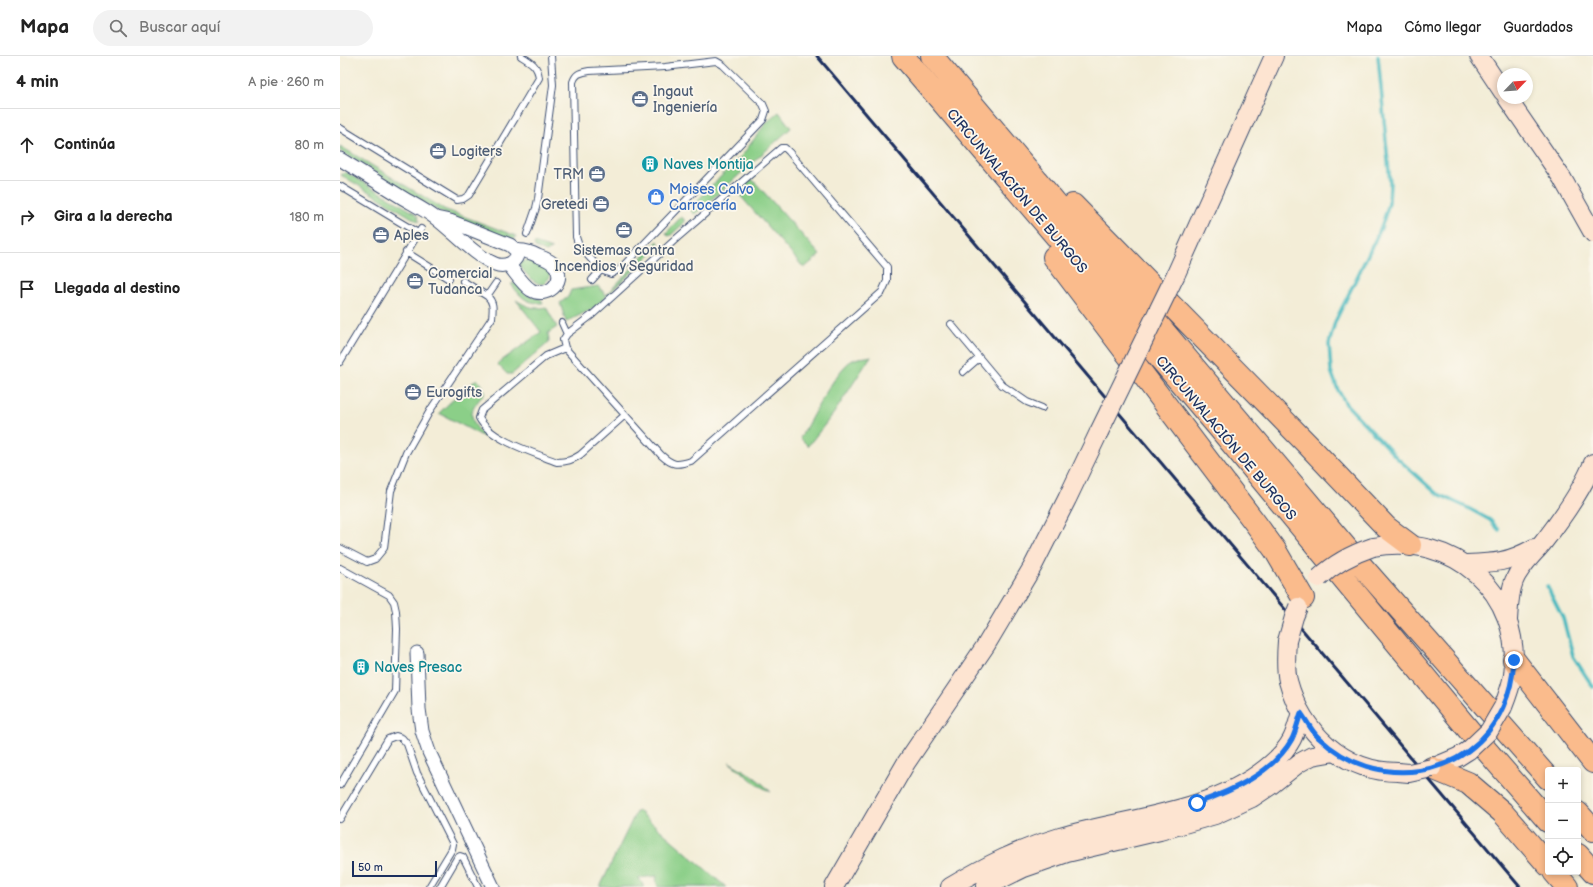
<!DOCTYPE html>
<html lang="es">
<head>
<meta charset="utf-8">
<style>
  :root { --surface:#fff; --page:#f2f2f2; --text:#222; --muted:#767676; --line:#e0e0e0 }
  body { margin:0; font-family:"Balsamiq Sans",sans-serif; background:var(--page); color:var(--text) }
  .controls { position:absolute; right:12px; bottom:12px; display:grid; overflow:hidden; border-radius:4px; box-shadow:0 2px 6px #0003 }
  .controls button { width:36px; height:36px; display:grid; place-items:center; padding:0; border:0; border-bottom:1px solid var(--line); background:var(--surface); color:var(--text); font:20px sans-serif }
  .compass { position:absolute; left:1157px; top:12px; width:36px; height:36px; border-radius:50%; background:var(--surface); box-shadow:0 2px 6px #0003; rotate:65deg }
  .scale { position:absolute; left:12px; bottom:10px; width:85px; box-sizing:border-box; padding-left:4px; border:2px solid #1b2f5e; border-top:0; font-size:11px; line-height:14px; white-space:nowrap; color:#1b2f5e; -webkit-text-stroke:3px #fbf7ec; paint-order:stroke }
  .stop { position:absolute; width:12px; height:12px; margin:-9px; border:3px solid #1a73e8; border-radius:50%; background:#fff }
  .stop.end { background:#1a73e8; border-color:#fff; box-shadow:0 1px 4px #0008 }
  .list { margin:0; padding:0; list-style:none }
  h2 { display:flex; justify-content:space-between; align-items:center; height:52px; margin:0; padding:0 16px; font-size:17px }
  h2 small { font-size:13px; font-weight:400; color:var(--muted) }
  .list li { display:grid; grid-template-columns:26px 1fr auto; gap:12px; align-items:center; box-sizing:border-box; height:72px; padding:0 16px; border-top:1px solid var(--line) }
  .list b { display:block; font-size:15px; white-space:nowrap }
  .list em { font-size:13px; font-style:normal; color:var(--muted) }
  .icon { flex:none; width:22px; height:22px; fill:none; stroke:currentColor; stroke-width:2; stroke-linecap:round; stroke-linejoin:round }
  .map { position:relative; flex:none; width:1253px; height:831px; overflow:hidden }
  header { display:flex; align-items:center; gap:24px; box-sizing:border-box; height:56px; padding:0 20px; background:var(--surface); border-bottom:1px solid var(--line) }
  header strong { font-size:19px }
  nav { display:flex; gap:22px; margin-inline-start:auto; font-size:14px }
  .search { width:280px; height:36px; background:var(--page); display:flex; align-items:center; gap:10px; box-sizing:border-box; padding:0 14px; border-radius:22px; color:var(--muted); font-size:15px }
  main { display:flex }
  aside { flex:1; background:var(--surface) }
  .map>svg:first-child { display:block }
  .green { fill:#8bcf88; stroke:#537f73 }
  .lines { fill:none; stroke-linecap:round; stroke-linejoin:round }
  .stream { stroke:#4bbac0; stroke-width:3.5 }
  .lane-casing { stroke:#3b4c70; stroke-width:8 }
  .street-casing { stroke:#3b4c70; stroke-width:15 }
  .secondary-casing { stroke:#3b4c70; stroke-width:20 }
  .highway-casing { stroke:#3b4c70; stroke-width:24 }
  .lane { stroke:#fff; stroke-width:6 }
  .street { stroke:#fff; stroke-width:13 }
  .secondary { stroke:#fde4d1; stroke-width:18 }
  .highway { stroke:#fabb8c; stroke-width:22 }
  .rail { stroke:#1b2f5e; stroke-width:3 }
  .secondary-bridge-casing { stroke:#3b4c70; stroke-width:20; stroke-linecap:butt }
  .secondary-bridge { stroke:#fde4d1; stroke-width:18 }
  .route { stroke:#1a73e8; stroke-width:5 }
  .labels { text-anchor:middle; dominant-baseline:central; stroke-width:3.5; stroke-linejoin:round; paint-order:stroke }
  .service-label { font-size:14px; fill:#4e5e75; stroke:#fbf7ec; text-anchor:start }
  .culture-label { font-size:14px; fill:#0d838f; stroke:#fbf7ec; text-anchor:start }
  .shop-label { font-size:14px; fill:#366cbe; stroke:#fbf7ec; text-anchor:start }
  .street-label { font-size:14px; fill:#1b2f5e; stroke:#fbf7ec }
</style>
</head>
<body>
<header>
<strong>Mapa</strong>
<div class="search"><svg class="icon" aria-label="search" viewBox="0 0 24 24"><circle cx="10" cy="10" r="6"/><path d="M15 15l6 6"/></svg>Buscar aquí</div>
<nav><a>Mapa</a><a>Cómo llegar</a><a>Guardados</a></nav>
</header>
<main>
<aside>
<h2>4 min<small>A pie · 260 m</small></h2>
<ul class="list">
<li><svg class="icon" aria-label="ahead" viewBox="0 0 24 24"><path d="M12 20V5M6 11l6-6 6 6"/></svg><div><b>Continúa</b></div><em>80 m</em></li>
<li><svg class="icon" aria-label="right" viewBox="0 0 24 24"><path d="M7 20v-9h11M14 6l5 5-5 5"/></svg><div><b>Gira a la derecha</b></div><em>180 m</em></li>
<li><svg class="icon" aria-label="arrive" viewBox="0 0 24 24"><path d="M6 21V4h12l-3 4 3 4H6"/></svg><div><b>Llegada al destino</b></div></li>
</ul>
</aside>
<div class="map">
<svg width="1253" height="831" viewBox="0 0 1253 831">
  <rect width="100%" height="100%" fill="#fbf7ec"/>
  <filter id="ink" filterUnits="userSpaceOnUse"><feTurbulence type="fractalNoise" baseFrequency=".025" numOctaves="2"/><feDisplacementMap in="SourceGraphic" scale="8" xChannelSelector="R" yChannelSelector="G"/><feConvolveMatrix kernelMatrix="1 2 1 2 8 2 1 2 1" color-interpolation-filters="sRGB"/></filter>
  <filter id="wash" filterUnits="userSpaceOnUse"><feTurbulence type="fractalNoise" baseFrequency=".012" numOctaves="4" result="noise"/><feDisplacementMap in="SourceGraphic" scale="16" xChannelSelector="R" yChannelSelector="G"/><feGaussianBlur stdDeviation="0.9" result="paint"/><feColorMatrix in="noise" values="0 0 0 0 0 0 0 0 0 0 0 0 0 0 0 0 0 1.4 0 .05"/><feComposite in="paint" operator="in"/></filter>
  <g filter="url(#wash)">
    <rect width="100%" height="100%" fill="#f3edd7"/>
    <path class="green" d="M439 56 451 72 359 155 354 158 349 153 403 98 426 67Z
      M0 90 104 153 176 180V182L173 184 100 156 0 95Z
      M6 116 75 157 78 160 79 166 1 119Z
      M413 124 480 199 464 212 397 136 410 125Z
      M341 161 344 163V167L331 179 328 180 326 177Z
      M318 185 319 189 317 192 254 252 226 266 220 247 228 241 231 234 258 230 266 239Z
      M194 187 212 193 206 196 195 191Z
      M187 204C196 207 204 210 210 218V221L204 228C193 229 186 217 179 209L181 206Z
      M176 227C184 238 189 241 201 243L203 247C186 248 181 241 171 228Z
      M176 244C186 250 194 254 206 251L217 271 208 277 209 285 207 288 172 318H167L157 308 201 276Z
      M531 300 494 357 468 390 460 382C470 365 496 314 511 305 517 301 525 302 531 300Z
      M137 323 145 335C143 341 139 343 136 348 126 361 137 373 146 382L99 357 120 337Z
      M389 706C405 715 418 722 431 736L418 729Z
      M297 754 386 831H318L316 824 317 820 299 822 304 831H260Z"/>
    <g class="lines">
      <path class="stream" d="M1038 0 1050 127 1049 147 1041 172 995 266 989 288 991 315 998 334 1006 348 1057 402 1096 437 1126 451 1150 464 1159 474
        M1207 530 1223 562 1233 600 1253 631"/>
    </g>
  </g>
  <g filter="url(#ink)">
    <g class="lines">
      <g class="lane-casing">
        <path id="lane" d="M376 5 383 9 423 48 426 55 423 64 280 213 271 218 261 214 239 190 236 181 233 26C236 17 240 17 249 15L325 11Z
          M0 72 117 144 123 143 129 139 199 22C198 10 191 6 181 0
          M0 130 78 177
          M187 178 196 152 198 143 213 29 211 0
          M66 196 109 223
          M252 224 261 214
          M123 225 147 240
          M222 267 227 278 223 284 225 292 321 399C332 409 336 410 351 405L542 236 547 225V211L449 96 445 92H441L337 182 252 259 227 278
          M611 268 662 329 687 346 702 352
          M225 292 206 300 142 354 139 362C150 384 195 397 217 406 227 406 232 404 240 399L285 359
          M0 306 81 173
          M623 316 639 302
          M0 492 27 506 35 503 44 492 51 435 66 397 91 353 152 262C153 253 154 246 147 240L156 227
          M0 512 49 539 54 546 56 555 57 573 55 635 0 729
          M0 763 48 683 56 680 62 682 67 688 77 717 113 788 112 793 89 831
          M100 831 117 802 120 800 123 801 138 831"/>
      </g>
      <g class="street-casing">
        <path id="street" d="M0 103C21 116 42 129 63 142 73 148 85 154 94 161 113 175 135 200 155 208 165 212 179 206 177 195
          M96 162 110 165 170 189 177 195C184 194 192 197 198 200 204 202 212 205 216 211 226 227 206 243 191 234 182 228 175 216 168 208
          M77 597 79 653 82 675 89 696 153 831"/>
      </g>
      <g class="secondary-casing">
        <path id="secondary" d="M1139 0 1163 36
          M1167 42 1222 122 1253 177
          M836 218 934 0
          M1033 491C1113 476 1183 536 1173 619 1171 630 1167 641 1163 651
          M1124 508C1154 507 1167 507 1194 492
          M1168 564C1169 551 1169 538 1174 525 1180 510 1192 500 1202 488 1220 465 1242 434 1253 407
          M947 585C946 598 945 612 948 625 962 676 1003 716 1058 716
          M1092 712 1118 701 1129 694
          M494 831 566 707 646 589 693 510 727 443 759 376
          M610 831C647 809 679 793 720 781 788 761 870 757 926 712 936 704 946 695 952 683 956 675 958 665 961 657
          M645 831 684 812 727 797 820 775 875 759 912 742 930 730 959 707 972 700 995 696"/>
      </g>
      <g class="highway-casing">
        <path id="highway" d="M563 0 879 372 1133 679 1208 765
          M592 0 1019 507 1208 722
          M733 149 969 390 1046 471 1070 489
          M714 201 916 468 935 494 963 542
          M1174 604 1253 706
          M1092 712 1128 727 1162 756 1208 809
          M1238 757 1253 774
          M1238 799 1253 816
          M1214 816 1227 831"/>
      </g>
      <use href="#lane" class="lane"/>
      <use href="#street" class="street"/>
      <use href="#secondary" class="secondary"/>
      <use href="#highway" class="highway"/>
      <path class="rail" d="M477 0 1180 831"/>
      <g class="secondary-bridge-casing">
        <path id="secondary-bridge" d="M759 376 836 218
          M979 522C995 507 1012 498 1033 491
          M947 585 954 561 958 551
          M1129 694 1149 675 1163 651
          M1058 716 1069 717 1092 712"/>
      </g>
      <use href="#secondary-bridge" class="secondary-bridge"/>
    </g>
  </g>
  <g class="lines" filter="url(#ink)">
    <path class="route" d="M857 747C892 735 933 717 952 683 956 675 958 665 961 657 967 665 972 676 979 682 1035 736 1130 725 1163 651 1170 636 1173 620 1174 604"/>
  </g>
  <defs>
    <g id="office-disc" transform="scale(0.9)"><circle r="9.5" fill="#5c6f8a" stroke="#fbf7ec"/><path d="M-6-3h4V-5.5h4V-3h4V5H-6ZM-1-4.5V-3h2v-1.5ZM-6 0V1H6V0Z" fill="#fff"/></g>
    <g id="building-disc" transform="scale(0.9)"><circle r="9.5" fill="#0f9aa8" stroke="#fbf7ec"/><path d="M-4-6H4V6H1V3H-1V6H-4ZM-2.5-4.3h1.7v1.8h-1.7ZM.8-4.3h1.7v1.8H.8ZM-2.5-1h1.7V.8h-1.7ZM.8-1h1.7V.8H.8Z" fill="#fff"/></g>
    <g id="shop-disc" transform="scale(0.9)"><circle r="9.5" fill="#3f7fe0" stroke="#fbf7ec"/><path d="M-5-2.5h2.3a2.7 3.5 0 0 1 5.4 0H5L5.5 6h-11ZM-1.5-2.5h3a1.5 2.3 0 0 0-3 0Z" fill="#fff"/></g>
  </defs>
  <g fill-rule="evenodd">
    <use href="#office-disc" x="300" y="43"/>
    <use href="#office-disc" x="98" y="95"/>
    <use href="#building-disc" x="310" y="108"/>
    <use href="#office-disc" x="257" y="118"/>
    <use href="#shop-disc" x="316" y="141"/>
    <use href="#office-disc" x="261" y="148"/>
    <use href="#office-disc" x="284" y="174"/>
    <use href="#office-disc" x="41" y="179"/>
    <use href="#office-disc" x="75" y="225"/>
    <use href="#office-disc" x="73" y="336"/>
    <use href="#building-disc" x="21" y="611"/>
  </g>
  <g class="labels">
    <g class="service-label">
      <text x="313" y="35">Ingaut<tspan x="313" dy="16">Ingeniería</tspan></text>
      <text x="111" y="95">Logiters</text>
      <text x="244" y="118" text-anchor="end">TRM</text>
      <text x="248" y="148" text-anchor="end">Gretedi</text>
      <text x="54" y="179">Aples</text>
      <text x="284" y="194" text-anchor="middle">Sistemas contra<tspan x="284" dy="16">Incendios y Seguridad</tspan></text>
      <text x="88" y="217">Comercial<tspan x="88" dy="16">Tudanca</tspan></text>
      <text x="86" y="336">Eurogifts</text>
    </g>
    <g class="culture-label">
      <text x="323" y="108">Naves Montija</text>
      <text x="34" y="611">Naves Presac</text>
    </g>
    <g class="shop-label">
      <text x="329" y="133">Moises Calvo<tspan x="329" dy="16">Carrocería</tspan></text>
    </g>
    <g class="street-label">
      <text transform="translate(677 135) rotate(50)">CIRCUNVALACIÓN DE BURGOS</text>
      <text transform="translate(886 382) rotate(50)">CIRCUNVALACIÓN DE BURGOS</text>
    </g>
  </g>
</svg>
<div class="controls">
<button>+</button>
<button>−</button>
<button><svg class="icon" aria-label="locate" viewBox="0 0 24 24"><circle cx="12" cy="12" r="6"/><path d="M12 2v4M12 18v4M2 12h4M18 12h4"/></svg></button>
</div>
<svg class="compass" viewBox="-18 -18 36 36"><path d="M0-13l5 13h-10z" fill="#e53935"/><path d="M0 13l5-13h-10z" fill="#767676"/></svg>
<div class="scale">50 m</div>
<div class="stop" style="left:857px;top:747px"></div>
<div class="stop end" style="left:1174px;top:604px"></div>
</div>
</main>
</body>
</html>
